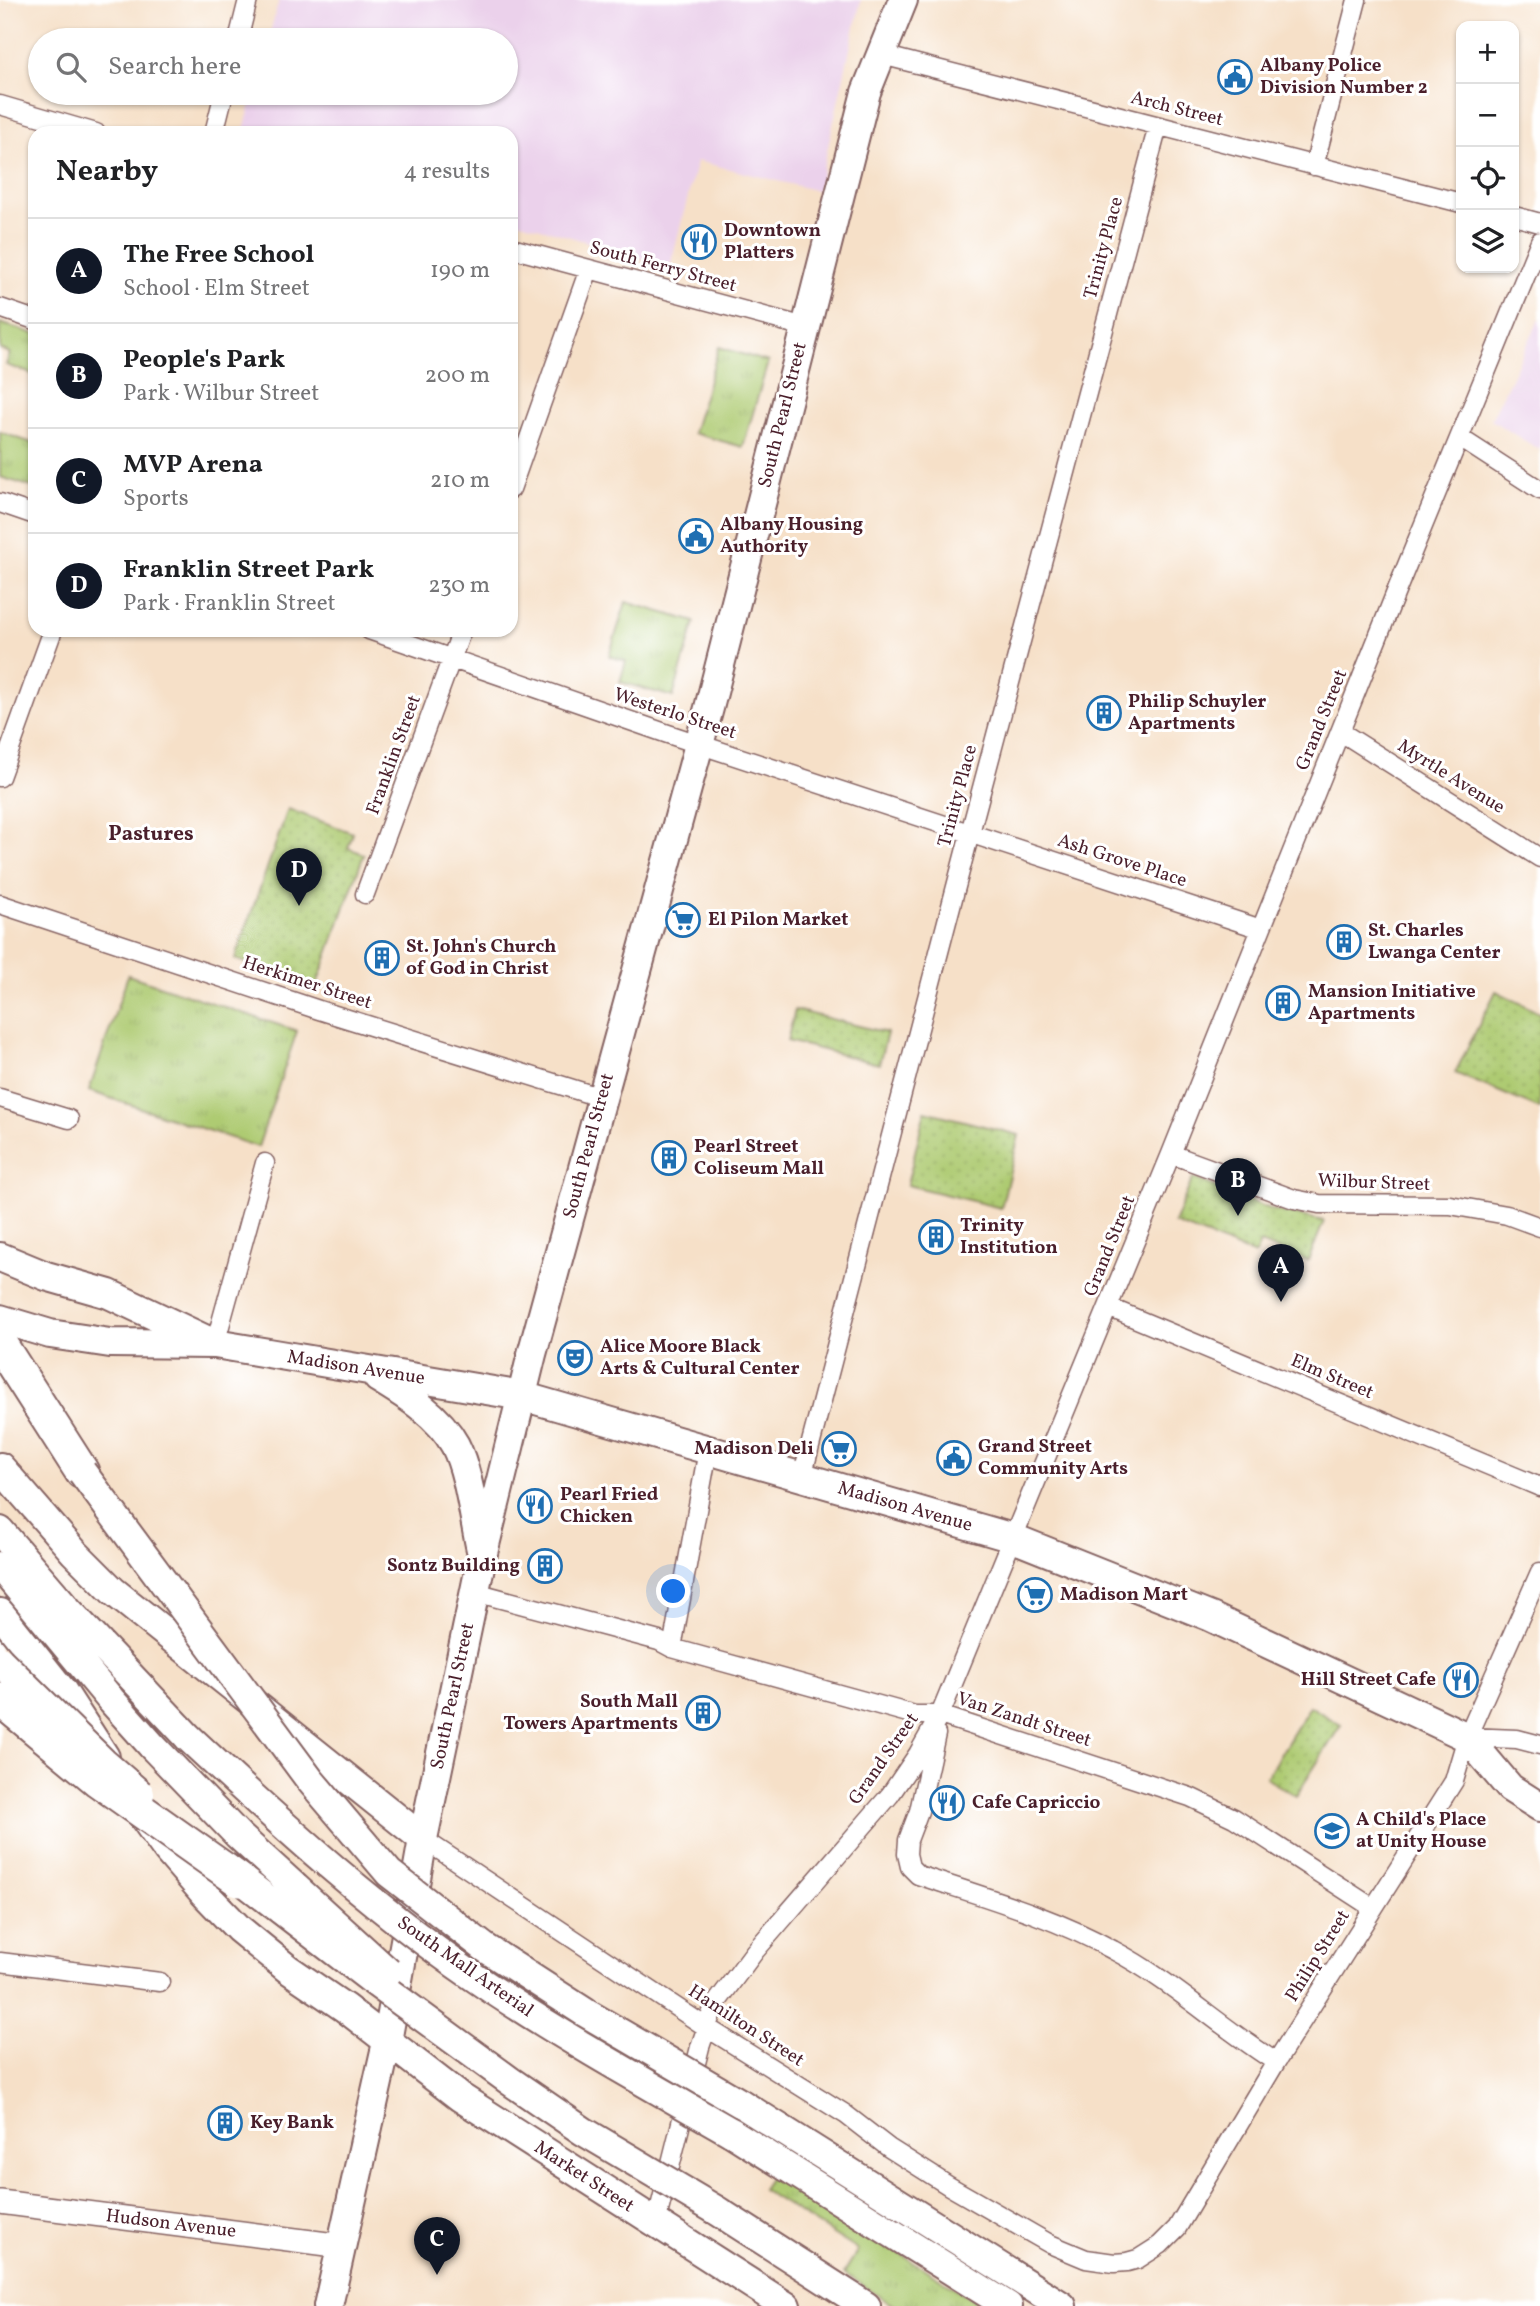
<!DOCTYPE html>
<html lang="en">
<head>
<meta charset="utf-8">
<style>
  :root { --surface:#fff; --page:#f2f2f2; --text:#202124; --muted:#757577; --line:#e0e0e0; --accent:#111827 }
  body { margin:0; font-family:Vollkorn,serif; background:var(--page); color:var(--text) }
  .controls { position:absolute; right:21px; top:21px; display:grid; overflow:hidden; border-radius:14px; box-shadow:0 2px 5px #0004 }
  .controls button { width:63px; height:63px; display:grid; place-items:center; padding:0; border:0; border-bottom:2px solid var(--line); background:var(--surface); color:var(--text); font:35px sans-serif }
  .you { position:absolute; left:674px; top:1592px; width:24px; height:24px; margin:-18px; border:5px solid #fff; border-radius:50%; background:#1a73e8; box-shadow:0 0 0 10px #1a73e833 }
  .badge { display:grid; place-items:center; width:46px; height:46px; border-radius:50%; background:var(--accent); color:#fff; font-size:23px; font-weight:700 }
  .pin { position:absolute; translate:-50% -58px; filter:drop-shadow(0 2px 4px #0008) }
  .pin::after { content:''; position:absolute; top:37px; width:24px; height:21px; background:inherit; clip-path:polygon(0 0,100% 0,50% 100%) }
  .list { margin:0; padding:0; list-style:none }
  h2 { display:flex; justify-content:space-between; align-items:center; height:91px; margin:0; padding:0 28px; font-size:30px }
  h2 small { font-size:23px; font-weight:400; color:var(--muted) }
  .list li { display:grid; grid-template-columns:46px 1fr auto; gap:21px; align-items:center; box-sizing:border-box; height:105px; padding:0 28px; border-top:2px solid var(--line) }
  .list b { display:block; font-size:26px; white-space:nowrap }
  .list p { margin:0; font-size:23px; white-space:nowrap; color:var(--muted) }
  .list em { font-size:23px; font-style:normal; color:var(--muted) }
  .icon { flex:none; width:38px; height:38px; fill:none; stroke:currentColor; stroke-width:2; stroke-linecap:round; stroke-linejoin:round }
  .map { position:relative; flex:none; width:1540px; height:2306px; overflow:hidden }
  .search { position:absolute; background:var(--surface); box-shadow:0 2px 5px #0004; left:28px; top:28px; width:490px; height:77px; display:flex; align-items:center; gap:18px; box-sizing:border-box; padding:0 24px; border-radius:38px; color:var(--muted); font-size:26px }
  .panel { position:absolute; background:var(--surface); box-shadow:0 2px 5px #0004; left:28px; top:126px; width:490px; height:511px; border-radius:21px }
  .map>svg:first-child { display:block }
  .built { fill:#ebd1eb }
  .grass { fill:url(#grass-tufts); stroke:#7c754e; stroke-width:2 }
  .park { fill:url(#park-dots); stroke:#7c754e; stroke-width:2 }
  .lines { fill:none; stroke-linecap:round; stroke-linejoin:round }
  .minor-casing { stroke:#866362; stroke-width:21 }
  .tertiary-casing { stroke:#866362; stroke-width:26 }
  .primary-casing { stroke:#866362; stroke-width:32 }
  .motorway-casing { stroke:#866362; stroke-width:37 }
  .minor { stroke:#fff; stroke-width:18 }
  .tertiary { stroke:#fff; stroke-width:23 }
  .primary { stroke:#fff; stroke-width:28 }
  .motorway { stroke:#fff; stroke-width:33 }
  .primary-bridge-casing { stroke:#866362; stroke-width:32; stroke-linecap:butt }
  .motorway-bridge-casing { stroke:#866362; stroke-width:37; stroke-linecap:butt }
  .primary-bridge { stroke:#fff; stroke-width:28 }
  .motorway-bridge { stroke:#fff; stroke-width:33 }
  .labels { text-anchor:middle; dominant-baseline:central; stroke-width:6; stroke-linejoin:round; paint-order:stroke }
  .poi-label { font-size:19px; font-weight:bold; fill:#4a1f2b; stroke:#fff; text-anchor:start }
  .street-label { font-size:19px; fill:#4a1f2b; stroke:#fff }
  .neighbourhood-label { font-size:21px; font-weight:bold; fill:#4a1f2b; stroke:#fff }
</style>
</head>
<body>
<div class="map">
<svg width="1540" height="2306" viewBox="0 0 1540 2306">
  <defs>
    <pattern id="grass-tufts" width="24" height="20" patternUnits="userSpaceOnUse" patternTransform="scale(1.75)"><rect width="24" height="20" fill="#aecb72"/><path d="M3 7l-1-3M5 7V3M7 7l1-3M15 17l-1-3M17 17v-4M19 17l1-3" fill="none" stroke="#97ae63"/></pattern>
    <pattern id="park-dots" width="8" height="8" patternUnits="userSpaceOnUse" patternTransform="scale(1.75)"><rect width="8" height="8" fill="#aecb72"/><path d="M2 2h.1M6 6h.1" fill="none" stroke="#97ae63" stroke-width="1.8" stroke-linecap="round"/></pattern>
  </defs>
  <rect width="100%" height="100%" fill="#fff"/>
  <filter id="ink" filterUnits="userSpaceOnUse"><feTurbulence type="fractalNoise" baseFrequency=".0143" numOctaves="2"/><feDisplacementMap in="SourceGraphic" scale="14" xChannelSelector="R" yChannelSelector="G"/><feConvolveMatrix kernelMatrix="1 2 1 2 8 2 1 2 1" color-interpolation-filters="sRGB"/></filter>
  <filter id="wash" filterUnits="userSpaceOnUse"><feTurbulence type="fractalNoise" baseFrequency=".00686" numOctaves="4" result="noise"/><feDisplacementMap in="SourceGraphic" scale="28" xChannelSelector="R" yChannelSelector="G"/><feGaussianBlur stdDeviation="1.57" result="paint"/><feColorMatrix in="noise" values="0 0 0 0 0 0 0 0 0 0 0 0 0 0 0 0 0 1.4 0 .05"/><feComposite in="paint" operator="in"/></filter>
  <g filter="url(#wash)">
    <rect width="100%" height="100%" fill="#f6e0c8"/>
    <path class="built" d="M279 0H861L818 191 697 161 670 267 511 219V133H243L254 93H506V40H268Z
      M1540 318V450L1491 420Z"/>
    <path class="grass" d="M0 323 35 334V375L6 365 10 353 0 349Z
      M719 347 768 362 743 447 693 433Z
      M0 432 35 444V488L0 477Z
      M626 602 695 622 673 697 620 682 626 661 609 656Z
      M128 975 297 1031 258 1147 89 1091Z
      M772 2174 984 2306H894L844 2273 858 2250 762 2189Z"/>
    <path class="park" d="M288 809 353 833 348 848 364 854 316 987 235 959Z
      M1496 991 1540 1013V1109L1455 1073Z
      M795 1010 887 1033 879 1064 787 1041Z
      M925 1111 1019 1135 1001 1208 907 1185Z
      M1193 1178 1273 1210 1324 1221 1308 1261 1260 1243 1255 1255 1174 1223Z
      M1310 1706 1341 1725 1296 1796 1266 1778Z"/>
  </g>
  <g filter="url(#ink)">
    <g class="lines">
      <g class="minor-casing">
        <path id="minor" d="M238 40 248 0
          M882 55 1461 203
          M0 105 96 133
          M214 133 224 93
          M1314 166 1357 0
          M1514 216 1540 223
          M511 248 805 327
          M0 308 35 320
          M1460 438 1540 490
          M511 489 589 269
          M0 503 35 515
          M369 630 668 734 1261 929
          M1341 732 1540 858
          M0 777 53 630
          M365 894 462 630
          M0 904 319 1010 602 1098
          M0 1098 69 1119
          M1171 1154 1294 1199 1319 1204 1450 1205 1507 1215 1540 1227
          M1108 1307 1540 1487
          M215 1344 265 1163
          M802 1477 970 833 1158 126
          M475 1592 659 1641 672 1648 915 1715H940L1190 1797 1234 1818 1373 1908
          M672 1648 708 1450
          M936 1734 919 1811 908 1840 907 1854 910 1867 918 1875C984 1897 1052 1916 1113 1950 1171 1980 1221 2028 1276 2062
          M1467 1737 1517 1739 1540 1745
          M423 1839 706 2027 845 2114 889 2148 949 2186 1050 2244 1086 2259 1114 2263 1127 2262 1138 2259 1160 2245 1177 2228 1276 2062 1454 1781 1467 1737 1540 1572
          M0 1962 160 1982
          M656 2223 700 2047 714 2006 755 1951 890 1795 918 1754 940 1715 1171 1154 1398 587 1540 241"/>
      </g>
      <g class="tertiary-casing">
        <path id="tertiary" d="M0 2202 343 2246"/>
      </g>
      <g class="primary-casing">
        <path id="primary" d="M0 1257 46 1276 109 1294 206 1340
          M0 1319 50 1334 110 1343 215 1344 522 1396 1013 1538 1211 1617 1467 1737 1510 1788 1540 1807
          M378 1378C406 1395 439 1415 455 1445 469 1472 474 1519 481 1550
          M0 1467 74 1552 113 1591 423 1839
          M0 1531 68 1610 189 1738
          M0 1566 111 1700 153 1747
          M0 1613 63 1692 105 1757
          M144 1818 167 1850 204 1893 239 1929 288 1969 345 2008 460 2097 786 2306
          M740 2103 1062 2306
          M731 2132 1008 2306
          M716 2210 866 2306
          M328 2306 387 2042 423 1839 482 1557 532 1354 709 708 866 92 903 0"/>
      </g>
      <g class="motorway-casing">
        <path id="motorway" d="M0 1344 82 1472"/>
      </g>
      <use href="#minor" class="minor"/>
      <use href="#tertiary" class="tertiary"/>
      <use href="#primary" class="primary"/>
      <use href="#motorway" class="motorway"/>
      <g class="primary-bridge-casing">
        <path id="primary-bridge" d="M82 1472 310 1780 389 1873 484 1947 586 2013 740 2103
          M0 1661 103 1762 140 1794
          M189 1738C285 1828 383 1917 493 1990 570 2041 651 2086 731 2132
          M153 1747 238 1835 388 1972
          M224 1866 376 1983 510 2081 583 2131 716 2210"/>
      </g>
      <g class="motorway-bridge-casing">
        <path id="motorway-bridge" d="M0 1699 98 1780 239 1880"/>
      </g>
      <use href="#primary-bridge" class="primary-bridge"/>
      <use href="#motorway-bridge" class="motorway-bridge"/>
    </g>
  </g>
  <defs>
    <g id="civic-ring" transform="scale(1.75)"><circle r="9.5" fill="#fff" stroke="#1f6fb2" stroke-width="1.5"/><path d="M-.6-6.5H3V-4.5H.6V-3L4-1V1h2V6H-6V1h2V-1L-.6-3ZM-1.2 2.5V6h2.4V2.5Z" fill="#1f6fb2"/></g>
    <g id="restaurant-ring" transform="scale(1.75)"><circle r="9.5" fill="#fff" stroke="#1f6fb2" stroke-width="1.5"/><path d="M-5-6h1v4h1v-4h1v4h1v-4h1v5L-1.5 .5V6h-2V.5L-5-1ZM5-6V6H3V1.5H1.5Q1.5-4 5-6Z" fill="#1f6fb2"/></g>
    <g id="building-ring" transform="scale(1.75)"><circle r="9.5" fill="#fff" stroke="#1f6fb2" stroke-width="1.5"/><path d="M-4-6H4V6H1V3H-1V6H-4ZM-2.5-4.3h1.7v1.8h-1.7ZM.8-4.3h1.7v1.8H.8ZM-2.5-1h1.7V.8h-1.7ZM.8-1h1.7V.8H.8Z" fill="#1f6fb2"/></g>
    <g id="supermarket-ring" transform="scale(1.75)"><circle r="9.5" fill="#fff" stroke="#1f6fb2" stroke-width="1.5"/><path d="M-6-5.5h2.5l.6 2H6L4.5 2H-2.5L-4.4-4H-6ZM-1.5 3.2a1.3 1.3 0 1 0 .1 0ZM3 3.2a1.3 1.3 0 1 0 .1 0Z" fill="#1f6fb2"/></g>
    <g id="theatre-ring" transform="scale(1.75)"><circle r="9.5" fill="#fff" stroke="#1f6fb2" stroke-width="1.5"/><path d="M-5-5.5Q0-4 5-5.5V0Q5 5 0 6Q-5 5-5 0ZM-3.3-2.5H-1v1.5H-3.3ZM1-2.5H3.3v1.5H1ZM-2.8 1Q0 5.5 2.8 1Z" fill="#1f6fb2"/></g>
    <g id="school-ring" transform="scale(1.75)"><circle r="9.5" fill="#fff" stroke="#1f6fb2" stroke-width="1.5"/><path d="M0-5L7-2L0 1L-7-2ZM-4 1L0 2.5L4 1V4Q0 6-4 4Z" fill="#1f6fb2"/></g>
  </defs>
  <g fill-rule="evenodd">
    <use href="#civic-ring" x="1235" y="77"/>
    <use href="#restaurant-ring" x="699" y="242"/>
    <use href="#civic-ring" x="696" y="536"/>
    <use href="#building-ring" x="1104" y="713"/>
    <use href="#supermarket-ring" x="683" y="920"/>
    <use href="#building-ring" x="1344" y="942"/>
    <use href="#building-ring" x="382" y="958"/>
    <use href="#building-ring" x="1283" y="1003"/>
    <use href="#building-ring" x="669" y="1158"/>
    <use href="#building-ring" x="936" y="1237"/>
    <use href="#theatre-ring" x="575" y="1358"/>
    <use href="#supermarket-ring" x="839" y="1449"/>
    <use href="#civic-ring" x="954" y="1458"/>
    <use href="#restaurant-ring" x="535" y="1506"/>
    <use href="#building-ring" x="545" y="1566"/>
    <use href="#supermarket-ring" x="1035" y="1595"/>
    <use href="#restaurant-ring" x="1461" y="1680"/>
    <use href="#building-ring" x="703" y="1713"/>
    <use href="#restaurant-ring" x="947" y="1803"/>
    <use href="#school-ring" x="1332" y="1831"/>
    <use href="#building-ring" x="225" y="2123"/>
  </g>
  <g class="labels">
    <g class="poi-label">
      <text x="1260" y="66">Albany Police<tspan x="1260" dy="22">Division Number 2</tspan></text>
      <text x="724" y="231">Downtown<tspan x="724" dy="22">Platters</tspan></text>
      <text x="720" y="525">Albany Housing<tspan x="720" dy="22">Authority</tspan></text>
      <text x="1128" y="702">Philip Schuyler<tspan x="1128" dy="22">Apartments</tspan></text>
      <text x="708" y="920">El Pilon Market</text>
      <text x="1368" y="931">St. Charles<tspan x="1368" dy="22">Lwanga Center</tspan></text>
      <text x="406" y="947">St. John's Church<tspan x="406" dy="22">of God in Christ</tspan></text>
      <text x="1308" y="992">Mansion Initiative<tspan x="1308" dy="22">Apartments</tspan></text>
      <text x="694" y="1147">Pearl Street<tspan x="694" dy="22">Coliseum Mall</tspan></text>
      <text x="960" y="1226">Trinity<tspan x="960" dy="22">Institution</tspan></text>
      <text x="600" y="1347">Alice Moore Black<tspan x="600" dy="22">Arts &amp; Cultural Center</tspan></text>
      <text x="978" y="1447">Grand Street<tspan x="978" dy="22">Community Arts</tspan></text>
      <text x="814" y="1449" text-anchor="end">Madison Deli</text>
      <text x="560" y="1495">Pearl Fried<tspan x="560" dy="22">Chicken</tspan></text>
      <text x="520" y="1566" text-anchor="end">Sontz Building</text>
      <text x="1060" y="1595">Madison Mart</text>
      <text x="1436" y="1680" text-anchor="end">Hill Street Cafe</text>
      <text x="678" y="1702" text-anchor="end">South Mall<tspan x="678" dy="22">Towers Apartments</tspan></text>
      <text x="972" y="1803">Cafe Capriccio</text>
      <text x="1356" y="1820">A Child's Place<tspan x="1356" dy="22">at Unity House</tspan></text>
      <text x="250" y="2123">Key Bank</text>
    </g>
    <g class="street-label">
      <text transform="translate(1177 109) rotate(14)">Arch Street</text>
      <text transform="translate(1104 248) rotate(-75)">Trinity Place</text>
      <text transform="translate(663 267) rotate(15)">South Ferry Street</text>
      <text transform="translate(783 415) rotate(-76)">South Pearl Street</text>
      <text transform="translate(675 714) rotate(18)">Westerlo Street</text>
      <text transform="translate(1322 720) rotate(-68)">Grand Street</text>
      <text transform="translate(394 755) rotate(-70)">Franklin Street</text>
      <text transform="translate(1451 777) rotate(32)">Myrtle Avenue</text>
      <text transform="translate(958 796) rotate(-75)">Trinity Place</text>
      <text transform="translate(1122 861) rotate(18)">Ash Grove Place</text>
      <text transform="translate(307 983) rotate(18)">Herkimer Street</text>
      <text transform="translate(589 1146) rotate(-75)">South Pearl Street</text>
      <text transform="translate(1374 1183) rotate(2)">Wilbur Street</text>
      <text transform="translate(1110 1246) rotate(-68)">Grand Street</text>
      <text transform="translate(356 1368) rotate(9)">Madison Avenue</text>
      <text transform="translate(1332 1377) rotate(23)">Elm Street</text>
      <text transform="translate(905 1507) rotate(16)">Madison Avenue</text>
      <text transform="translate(453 1696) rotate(-78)">South Pearl Street</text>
      <text transform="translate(1024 1720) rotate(18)">Van Zandt Street</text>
      <text transform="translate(884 1759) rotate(-55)">Grand Street</text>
      <text transform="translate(1318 1956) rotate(-58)">Philip Street</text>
      <text transform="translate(465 1967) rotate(35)">South Mall Arterial</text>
      <text transform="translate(746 2026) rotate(33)">Hamilton Street</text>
      <text transform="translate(584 2177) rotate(33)">Market Street</text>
      <text transform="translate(171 2224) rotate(7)">Hudson Avenue</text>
    </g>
    <g class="neighbourhood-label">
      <text x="151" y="834">Pastures</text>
    </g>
  </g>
</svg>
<div class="controls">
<button>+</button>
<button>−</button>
<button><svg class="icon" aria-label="locate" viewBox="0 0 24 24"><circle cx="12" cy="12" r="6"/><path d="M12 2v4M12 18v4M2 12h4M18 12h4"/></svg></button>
<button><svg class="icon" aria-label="layers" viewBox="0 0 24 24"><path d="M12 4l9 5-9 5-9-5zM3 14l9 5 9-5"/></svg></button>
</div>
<div class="you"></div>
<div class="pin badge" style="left:1281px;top:1302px">A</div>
<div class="pin badge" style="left:1238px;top:1216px">B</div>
<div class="pin badge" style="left:437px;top:2275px">C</div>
<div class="pin badge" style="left:299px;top:906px">D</div>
<div class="search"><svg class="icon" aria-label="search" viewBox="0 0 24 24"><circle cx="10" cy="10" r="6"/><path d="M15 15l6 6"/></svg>Search here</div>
<section class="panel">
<h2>Nearby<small>4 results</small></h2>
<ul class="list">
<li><span class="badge">A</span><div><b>The Free School</b><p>School · Elm Street</p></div><em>190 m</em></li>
<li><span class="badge">B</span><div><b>People's Park</b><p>Park · Wilbur Street</p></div><em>200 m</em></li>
<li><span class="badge">C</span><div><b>MVP Arena</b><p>Sports</p></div><em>210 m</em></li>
<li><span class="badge">D</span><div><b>Franklin Street Park</b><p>Park · Franklin Street</p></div><em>230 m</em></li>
</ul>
</section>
</div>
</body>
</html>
